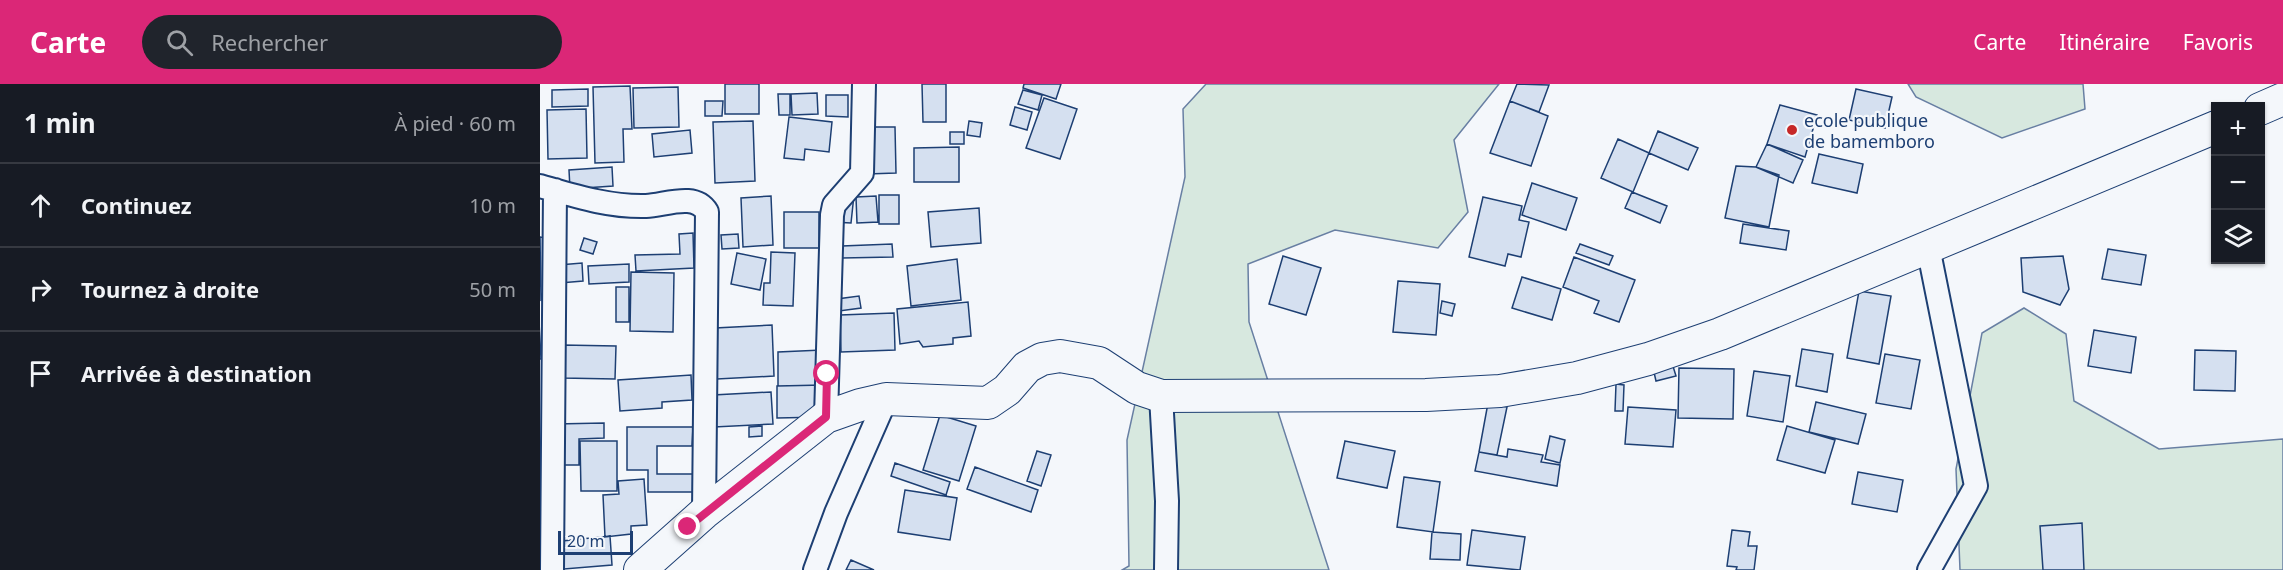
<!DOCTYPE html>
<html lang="fr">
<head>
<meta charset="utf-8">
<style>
  :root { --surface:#171b24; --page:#20242c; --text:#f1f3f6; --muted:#9ea1a6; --line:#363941; --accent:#db2777 }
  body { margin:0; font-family:"Noto Sans",sans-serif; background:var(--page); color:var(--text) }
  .controls { position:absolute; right:18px; top:18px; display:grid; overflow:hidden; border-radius:0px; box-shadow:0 2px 4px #0004 }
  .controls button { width:54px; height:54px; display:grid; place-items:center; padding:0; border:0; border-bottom:2px solid var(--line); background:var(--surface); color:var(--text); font:30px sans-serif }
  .scale { position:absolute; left:18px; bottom:15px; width:75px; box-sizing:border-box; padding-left:6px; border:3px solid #1d3f73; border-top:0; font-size:16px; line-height:21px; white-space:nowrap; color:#1d3f73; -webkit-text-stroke:4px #f4f7fb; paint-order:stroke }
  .stop { position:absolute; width:18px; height:18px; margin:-14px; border:4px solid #db2777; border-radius:50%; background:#fff }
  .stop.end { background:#db2777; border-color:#fff; box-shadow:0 2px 6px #0008 }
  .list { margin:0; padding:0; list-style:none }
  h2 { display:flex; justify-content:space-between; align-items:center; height:78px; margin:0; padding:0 24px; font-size:26px }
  h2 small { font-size:20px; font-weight:400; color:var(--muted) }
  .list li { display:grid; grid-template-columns:39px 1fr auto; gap:18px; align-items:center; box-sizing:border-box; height:84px; padding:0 24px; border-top:2px solid var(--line) }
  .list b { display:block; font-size:22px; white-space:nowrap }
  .list em { font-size:20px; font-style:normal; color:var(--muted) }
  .icon { flex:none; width:33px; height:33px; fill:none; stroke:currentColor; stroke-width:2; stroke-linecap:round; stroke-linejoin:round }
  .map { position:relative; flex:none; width:1743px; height:486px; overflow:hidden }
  header { display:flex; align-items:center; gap:36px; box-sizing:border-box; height:84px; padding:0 30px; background:var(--accent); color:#fff }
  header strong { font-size:28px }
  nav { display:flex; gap:33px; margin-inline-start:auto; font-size:21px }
  .search { width:420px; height:54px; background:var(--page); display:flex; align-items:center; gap:15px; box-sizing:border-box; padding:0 21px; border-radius:33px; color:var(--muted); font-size:22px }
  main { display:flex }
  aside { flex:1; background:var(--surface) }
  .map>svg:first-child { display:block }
  .green { fill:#d7e8df; stroke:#687fa3; stroke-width:1.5 }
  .building { fill:#d5e0f0; stroke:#1d3f73; stroke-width:1.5 }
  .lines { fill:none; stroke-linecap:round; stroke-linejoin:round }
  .street-casing { stroke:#1d3f73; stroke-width:26 }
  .secondary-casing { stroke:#1d3f73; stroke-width:34 }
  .street { stroke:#f4f7fb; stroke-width:22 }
  .secondary { stroke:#f4f7fb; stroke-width:32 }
  .route { stroke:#db2777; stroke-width:8 }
  .poi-dot { fill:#c62828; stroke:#f4f7fb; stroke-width:2 }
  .labels { text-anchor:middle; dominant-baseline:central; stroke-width:4.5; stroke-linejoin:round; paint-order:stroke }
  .poi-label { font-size:18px; fill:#1d3f73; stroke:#f4f7fb; text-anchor:start }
</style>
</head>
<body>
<header>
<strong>Carte</strong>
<div class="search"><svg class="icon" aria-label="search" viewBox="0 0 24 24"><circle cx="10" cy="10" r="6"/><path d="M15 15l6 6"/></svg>Rechercher</div>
<nav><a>Carte</a><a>Itinéraire</a><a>Favoris</a></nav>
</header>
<main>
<aside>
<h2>1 min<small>À pied · 60 m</small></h2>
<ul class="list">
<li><svg class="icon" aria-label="ahead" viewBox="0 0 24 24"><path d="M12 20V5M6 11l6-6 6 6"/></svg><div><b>Continuez</b></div><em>10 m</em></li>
<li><svg class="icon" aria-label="right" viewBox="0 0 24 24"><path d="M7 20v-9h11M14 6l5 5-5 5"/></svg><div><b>Tournez à droite</b></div><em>50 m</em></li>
<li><svg class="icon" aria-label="arrive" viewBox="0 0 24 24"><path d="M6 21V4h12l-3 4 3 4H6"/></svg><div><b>Arrivée à destination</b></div></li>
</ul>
</aside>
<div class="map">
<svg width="1743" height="486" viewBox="0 0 1743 486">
  <rect width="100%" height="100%" fill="#f4f7fb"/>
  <path class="green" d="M666 0H959L914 56 928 128 898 164 795 146 708 180 709 238 789 486H582L589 482 587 356 645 93 643 25Z
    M1368 0H1543L1545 25 1462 54 1376 13Z
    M1484 224 1526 250 1534 317 1619 365 1743 355V486H1420L1416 385 1442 249Z"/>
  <path class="building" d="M185 0H219V30H185Z
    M382 0H406V38H383Z
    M484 0H521L516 15 483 4Z
    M977 0 1009 1 999 28 970 17Z
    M90 2 92 45H83L84 78 55 79 53 3Z
    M138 3 139 43 94 44 93 4Z
    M48 5V22L12 23V6Z
    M1316 5 1352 13 1345 44 1309 36Z
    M483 6 502 11 498 26 478 20Z
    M277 9 278 30 252 31 251 10Z
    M238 10H250V31H239Z
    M286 11H308V33L286 32Z
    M504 14 537 25 520 75 486 64Z
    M165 17H183L182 32H165Z
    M970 17 1008 32 991 82 950 69Z
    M1240 21 1277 31 1265 73 1227 60Z
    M475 23 492 28 487 46 470 41Z
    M46 25 47 74 8 75 7 26Z
    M249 33 292 38 289 68 265 65 264 76 244 74Z
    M213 37 215 97 175 99 173 38Z
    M429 37 442 39 440 53 427 51Z
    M325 43H355L356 89 327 90Z
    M150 46 152 69 114 73 112 50Z
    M1118 47 1158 64 1148 86 1109 69Z
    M410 48H424V60H410Z
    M1078 55 1109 69 1093 108 1061 94Z
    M1227 60 1263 76 1253 99 1216 83Z
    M419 63V98H374V64Z
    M1279 70 1323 80 1317 109 1272 99Z
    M1196 82 1216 83 1239 91 1229 143 1185 134Z
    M72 83 73 102 30 105 29 86Z
    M992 99 1037 114 1026 146 982 131Z
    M1092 108 1127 122 1120 139 1085 124Z
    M314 111 311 139 293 138Z
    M339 111H359V140H339Z
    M231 112 233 161 203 163 201 114Z
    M336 112 338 138 317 139 316 113Z
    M943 113 982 122 979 136 989 138 981 173 968 170 965 182 929 173Z
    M439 124 441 159 391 163 388 128Z
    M244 128H279V164H244Z
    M1203 140 1249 147 1246 166 1200 159Z
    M153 149 154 184 96 187 95 171 140 170 139 150Z
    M198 150 199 164 182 165 181 151Z
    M0 153 5 154 3 165 11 167 1 217Z
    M44 154 57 158 53 170 40 166Z
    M352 160 353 173 302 174V162Z
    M1040 160 1073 172 1069 181 1036 169Z
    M1568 165 1606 171 1601 201 1562 195Z
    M231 168 255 169 253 222 223 221 224 199H230Z
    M197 169 226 175 220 206 191 200Z
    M743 172 781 184 766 231 729 220Z
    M1523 172 1529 205 1520 221 1483 208 1481 174Z
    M1034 173 1095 196 1079 238 1054 229 1059 217 1023 203Z
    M417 175 421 216 371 222 367 182Z
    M42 179 43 197 20 199 19 181Z
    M89 180V198L49 200 48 182Z
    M91 188 134 189 133 248 90 247Z
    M982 193 1021 205 1012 236 972 224Z
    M858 197 900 200 896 251 853 248Z
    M76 203H89V238H76Z
    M1319 207 1351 212 1339 280 1307 274Z
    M319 212 321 224 299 227 297 215Z
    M902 217 915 220 912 232 900 229Z
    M428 218 431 252 413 254V260L383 263 379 257 360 260 357 225Z
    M354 229 355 266 301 268 300 231Z
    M2 238V275H0Z
    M232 241 234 292 177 295 175 244Z
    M1554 246 1596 253 1591 289 1548 282Z
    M22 261 76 262 75 295 22 294Z
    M1262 265 1293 270 1287 308 1256 302Z
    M282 266 283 301 238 302V268Z
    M1655 266 1696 267 1695 307 1654 306Z
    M1345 270 1380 276 1371 325 1336 319Z
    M1132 279 1136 292 1116 297 1113 284Z
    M1139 284 1194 285 1193 335 1138 334Z
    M1214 287 1250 292 1243 338 1207 332Z
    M151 291 152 316 122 318V324L80 327 78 296Z
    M1076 300 1084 301 1083 327H1075Z
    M283 301V333L237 334V302Z
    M231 308 233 340 174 343 173 311Z
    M1276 318 1326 330 1318 360 1269 348Z
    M948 319 967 323 957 371 939 368Z
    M1088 323 1136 326 1133 363 1085 360Z
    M400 331 436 342 419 397 383 386Z
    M64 339V354L39 355V381H16L15 340Z
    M222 342V352L209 353V343Z
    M1247 342 1295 356 1285 389 1237 376Z
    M87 343H153L152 362H117V390H153L154 408H108V386H87Z
    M1010 352 1025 356 1020 379 1005 375Z
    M40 357H77V407H41Z
    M805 357 855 367 847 404 797 394Z
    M968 365 1003 371 1001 378 1020 381 1017 402 935 387 939 368 967 373Z
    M497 367 511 371 501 402 487 397Z
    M355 379 410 398 406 411 351 392Z
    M435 383 498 406 491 428 427 405Z
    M1318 388 1363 396 1357 428 1312 420Z
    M864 393 900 398 893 448 857 443Z
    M104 395 107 441 91 442V450L65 453 63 411 79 410 78 397Z
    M365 406 417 414 410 456 358 448Z
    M1542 439 1544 486H1503L1500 442Z
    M932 446 985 453 980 486 927 481Z
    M1192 446 1210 448 1208 462H1217L1214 486H1196L1197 483 1187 482Z
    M892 448 921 450 920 476 890 475Z
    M70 452 72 481 24 485 22 457Z
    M311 476 334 486H306Z"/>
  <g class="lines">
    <g class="street-casing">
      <path id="street" d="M0 102C35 112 69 123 106 122 126 121 155 108 167 128L164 429
        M1388 163 1436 402 1389 486
        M621 312 627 417 626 486
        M286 333 292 131 294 121 322 89 324 0
        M12 486 15 106
        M275 486 296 429 346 315"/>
    </g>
    <g class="secondary-casing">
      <path id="secondary" d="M1720 25 1743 15
        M100 486 164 429 286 333 320 321 346 315 448 319 467 306 487 283 502 275 520 272 559 279 597 304 621 312 886 311 960 307 1037 294 1108 275 1180 250 1676 43"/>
    </g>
    <use href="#street" class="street"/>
    <use href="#secondary" class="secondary"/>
  </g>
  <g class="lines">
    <path class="route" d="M148 443 286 333 287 290"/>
  </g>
  <circle class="poi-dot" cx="1252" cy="46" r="6"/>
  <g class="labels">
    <g class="poi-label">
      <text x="1264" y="36">ecole publique<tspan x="1264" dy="21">de bamemboro</tspan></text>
    </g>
  </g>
</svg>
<div class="controls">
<button>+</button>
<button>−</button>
<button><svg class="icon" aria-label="layers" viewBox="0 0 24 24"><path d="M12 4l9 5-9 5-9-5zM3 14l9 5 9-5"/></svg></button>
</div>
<div class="scale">20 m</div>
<div class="stop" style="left:287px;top:290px"></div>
<div class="stop end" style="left:148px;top:443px"></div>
</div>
</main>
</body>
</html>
